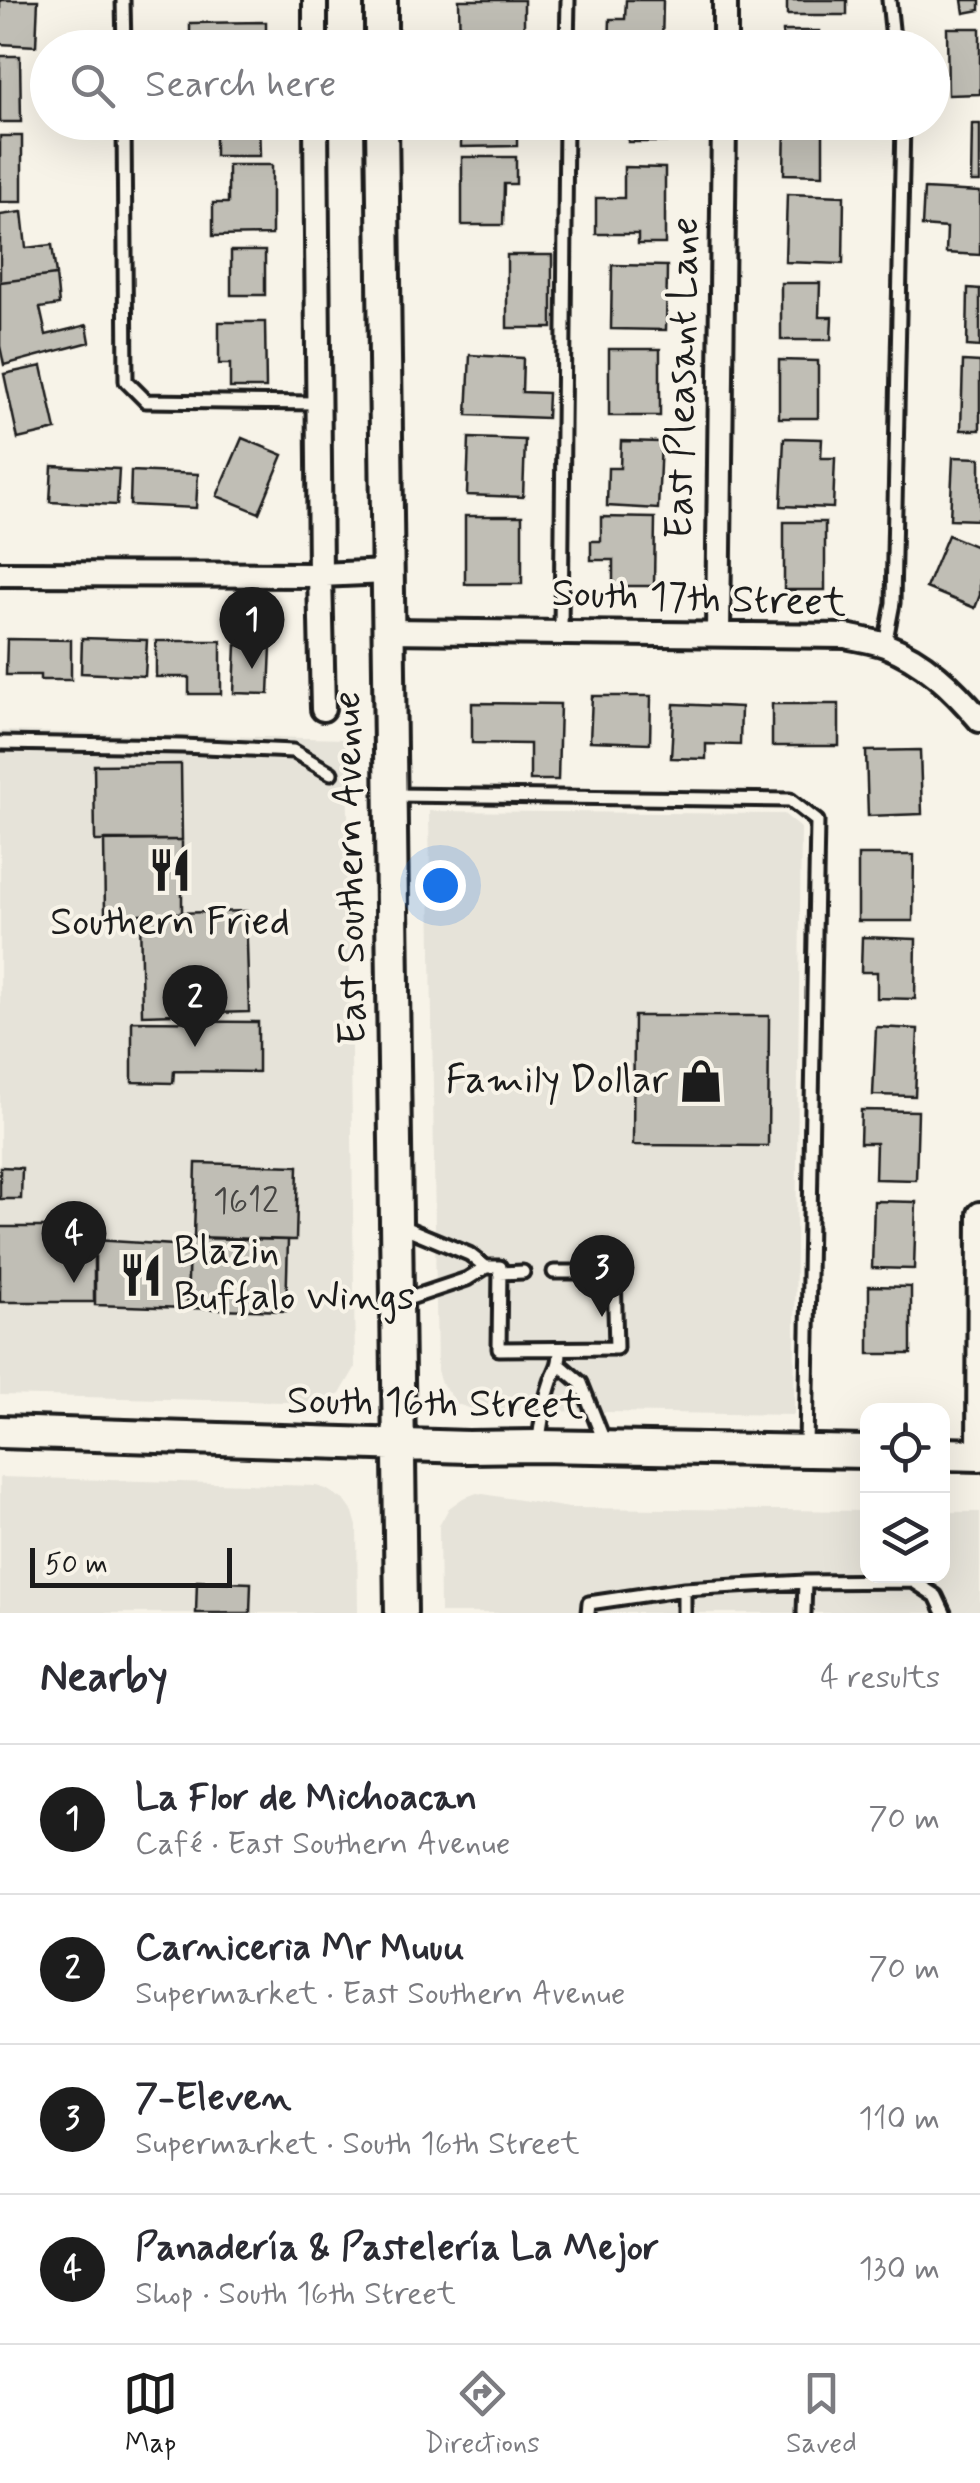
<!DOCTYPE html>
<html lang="en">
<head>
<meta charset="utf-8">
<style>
  :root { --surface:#fff; --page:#f2f2f3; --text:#2b2b33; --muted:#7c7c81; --line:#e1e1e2; --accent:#1c1c1c }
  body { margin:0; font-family:Mynerve,sans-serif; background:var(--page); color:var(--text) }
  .controls { position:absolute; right:30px; bottom:30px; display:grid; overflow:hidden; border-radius:20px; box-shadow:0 10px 40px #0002 }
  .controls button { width:90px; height:90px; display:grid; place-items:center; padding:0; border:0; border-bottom:2px solid var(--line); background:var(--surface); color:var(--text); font:50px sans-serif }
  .scale { position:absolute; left:30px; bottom:25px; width:202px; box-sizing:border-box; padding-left:10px; border:5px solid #1c1c1c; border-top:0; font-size:28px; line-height:35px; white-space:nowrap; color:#1c1c1c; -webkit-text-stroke:8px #f7f3e8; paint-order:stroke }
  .you { position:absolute; left:440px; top:885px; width:35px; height:35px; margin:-25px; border:8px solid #fff; border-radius:50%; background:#1a73e8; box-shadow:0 0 0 15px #1a73e833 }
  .badge { display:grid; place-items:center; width:65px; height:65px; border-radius:50%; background:var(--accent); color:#fff; font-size:32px; font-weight:700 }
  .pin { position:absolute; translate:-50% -82px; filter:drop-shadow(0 2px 5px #0008) }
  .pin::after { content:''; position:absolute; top:52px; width:35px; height:30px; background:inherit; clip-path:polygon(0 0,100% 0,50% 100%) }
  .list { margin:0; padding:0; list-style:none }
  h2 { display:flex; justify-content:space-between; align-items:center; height:130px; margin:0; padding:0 40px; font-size:42px }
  h2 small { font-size:32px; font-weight:400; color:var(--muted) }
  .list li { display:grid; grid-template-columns:65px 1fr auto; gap:30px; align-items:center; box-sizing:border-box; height:150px; padding:0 40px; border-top:2px solid var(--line) }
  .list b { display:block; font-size:38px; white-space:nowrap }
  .list p { margin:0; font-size:32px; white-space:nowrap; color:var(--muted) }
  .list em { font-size:32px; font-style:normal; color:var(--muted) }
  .icon { flex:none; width:55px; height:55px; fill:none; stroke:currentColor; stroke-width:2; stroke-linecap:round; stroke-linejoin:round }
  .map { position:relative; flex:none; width:980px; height:1613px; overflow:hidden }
  .search { position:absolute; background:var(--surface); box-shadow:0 10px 40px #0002; left:30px; right:30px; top:30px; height:110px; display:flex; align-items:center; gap:25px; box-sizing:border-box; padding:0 35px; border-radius:55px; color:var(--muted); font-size:38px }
  .sheet { height:730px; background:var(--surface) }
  nav { display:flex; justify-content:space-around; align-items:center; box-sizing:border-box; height:140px; border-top:2px solid var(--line); background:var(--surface); font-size:28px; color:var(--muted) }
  nav a { display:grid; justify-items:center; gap:5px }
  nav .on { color:var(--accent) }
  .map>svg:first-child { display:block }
  .built { fill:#e6e3d9 }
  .building { fill:#c0beb5; stroke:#1c1c1c; stroke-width:2.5 }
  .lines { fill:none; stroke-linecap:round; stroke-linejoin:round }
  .lane-casing { stroke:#1c1c1c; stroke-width:19 }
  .street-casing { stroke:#1c1c1c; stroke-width:30 }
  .secondary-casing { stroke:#1c1c1c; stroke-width:38 }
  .lane { stroke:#f7f3e8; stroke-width:11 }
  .street { stroke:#f7f3e8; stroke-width:22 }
  .secondary { stroke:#f7f3e8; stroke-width:30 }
  .labels { text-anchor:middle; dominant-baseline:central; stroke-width:8; stroke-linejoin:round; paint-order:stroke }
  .number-label { font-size:35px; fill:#454442 }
  .street-label { font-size:40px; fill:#1c1c1c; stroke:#f7f3e8 }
  .poi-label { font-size:40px; fill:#1c1c1c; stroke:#f7f3e8 }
</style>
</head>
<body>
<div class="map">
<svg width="980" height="1613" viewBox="0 0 980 1613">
  <rect width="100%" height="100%" fill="#f7f3e8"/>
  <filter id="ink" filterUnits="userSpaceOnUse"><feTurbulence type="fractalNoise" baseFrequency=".01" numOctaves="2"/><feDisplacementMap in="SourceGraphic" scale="20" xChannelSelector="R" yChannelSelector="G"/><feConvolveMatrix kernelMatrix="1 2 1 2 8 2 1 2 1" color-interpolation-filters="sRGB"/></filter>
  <g filter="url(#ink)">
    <path class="built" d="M0 731 347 739 355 1368 340 1394 324 1403 0 1395Z
      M429 811 784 814 801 828 794 1415 475 1410 457 1404 440 1381 437 1370Z
      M0 1477 316 1486 326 1489 345 1501 353 1512 357 1526 358 1613H0Z
      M477 1493 569 1508 867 1511 868 1576H942L943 1512H980V1613H440L439 1526 449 1508 463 1498Z"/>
    <path class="building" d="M0 0H38L36 46 0 44Z
      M459 0H524V29H508V48H460Z
      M626 0H663L662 48H609L610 19H625Z
      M787 0H847V15H787Z
      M962 0H980V10L964 13Z
      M266 22V48H190V23Z
      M947 28H980V94L948 95Z
      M783 31H820V48H783Z
      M0 56H20L21 122H0Z
      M259 122 260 156H215V123Z
      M461 122H517V146L461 147Z
      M628 122H666V142H628Z
      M785 122H823V175L784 174Z
      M972 124H980V182H971Z
      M0 136H22V202H0Z
      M462 157H516V184H504L503 225H462Z
      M228 165H272V235L213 236V203H228Z
      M624 167 665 168V244H638V234H596V198H624Z
      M924 189 980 192V255L946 253 947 228 922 226Z
      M787 194 844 196 843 264 785 262Z
      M22 212 26 248 52 245 56 275 0 282V215Z
      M231 251H265V295H231Z
      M507 255H552V328H507Z
      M612 265 667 266 666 330 611 329Z
      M56 275 59 305 40 308 46 335 87 325 90 342 4 365 0 346V282Z
      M781 283H820L819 317H832L831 340H781Z
      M968 288 980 289V347L967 346Z
      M219 322H265L266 388H230V364H219Z
      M609 349H660V416H609Z
      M470 355 523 358 522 392 548 393 547 418 467 415Z
      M779 360 818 361V418H779Z
      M963 361 980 362V430H961Z
      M42 366 56 430 18 439 4 374Z
      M242 438 283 455 259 513 217 496Z
      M469 438 525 440 523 497 467 495Z
      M784 438 822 439 821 458H835L833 508 781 506Z
      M621 441 661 442 658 509 607 506 608 468H620Z
      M953 457 980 458V520L950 519Z
      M52 466 119 469 117 505 50 502Z
      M131 471 198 474 196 508 130 505Z
      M465 516H522V584H465Z
      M601 517 655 518 654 586H613V560H591V541H601Z
      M784 522H825V590H784Z
      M948 535 980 548V595L975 608 926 588Z
      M82 638 147 640 145 676 81 673Z
      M7 639 71 640V680H40V675H6Z
      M156 641H221V694H189V677H156Z
      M236 645 271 646 269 694 234 693Z
      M592 696H651L650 743 590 741Z
      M472 703 560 704 558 780H530V744L472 743Z
      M674 704 741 707 740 745 706 744V759L671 758Z
      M772 704H839V746H772Z
      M920 750 922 814 868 816 866 751Z
      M181 764 182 840 95 841 94 765Z
      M104 840H182V913L105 915Z
      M858 855H914L913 921H858Z
      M246 911 249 1012 142 1015 140 914Z
      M862 937 916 939 915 999 877 998V972H861Z
      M634 1016H769L768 1146 633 1145Z
      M132 1021 258 1022V1072L174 1071 173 1083 132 1082Z
      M876 1027 918 1029 915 1096 873 1095Z
      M861 1110 918 1111 916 1180 875 1179 876 1143H860Z
      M196 1163 298 1166 296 1240 194 1237Z
      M0 1167 22 1168 21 1199H0Z
      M874 1201 916 1202 914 1269 872 1268Z
      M0 1227H94V1302H0Z
      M189 1238 288 1240 286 1311 187 1308Z
      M95 1240 189 1246 187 1308 95 1305Z
      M869 1286 911 1287V1354H869Z
      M197 1581 251 1583 250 1613H196Z"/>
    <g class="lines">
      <g class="lane-casing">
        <path id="lane" d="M123 0 124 48
          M889 0 894 48
          M567 48 568 0
          M124 122 126 381 146 401 318 403
          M561 632 566 122
          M885 645 893 603 903 122
          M0 743 182 746 293 751 331 773
          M394 795 790 800 817 821 806 1447
          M399 1225 469 1254 486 1267H500L499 1349 616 1348 614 1272H554
          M500 1273 523 1272
          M398 1302 467 1279 486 1267
          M560 1365 581 1383 606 1446
          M538 1446C541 1426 543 1407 549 1388 554 1369 560 1371 560 1349
          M805 1582 913 1581 936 1596 944 1613
          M684 1589 805 1582 804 1613
          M588 1613 589 1603 684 1589V1613"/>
      </g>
      <g class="street-casing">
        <path id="street" d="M315 0V48
          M725 48V0
          M316 122 320 575 323 709
          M0 574 320 575 387 572
          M387 631 846 636C858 639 873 641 885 645 924 660 953 688 980 720
          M718 634 724 122
          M979 1455 980 1214"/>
      </g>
      <g class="secondary-casing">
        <path id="secondary" d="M381 0V48
          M382 122 401 1613
          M0 1432 468 1447 538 1446 868 1452
          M942 1454 980 1455"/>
      </g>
      <use href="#lane" class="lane"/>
      <use href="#street" class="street"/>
      <use href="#secondary" class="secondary"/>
    </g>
  </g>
  <defs>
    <g id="restaurant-bare" transform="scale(3.45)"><path d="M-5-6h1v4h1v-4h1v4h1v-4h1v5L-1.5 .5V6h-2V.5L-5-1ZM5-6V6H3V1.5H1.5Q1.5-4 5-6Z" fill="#1c1c1c" stroke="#f7f3e8" stroke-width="2.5" paint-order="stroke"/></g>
    <g id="shop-bare" transform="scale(3.45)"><path d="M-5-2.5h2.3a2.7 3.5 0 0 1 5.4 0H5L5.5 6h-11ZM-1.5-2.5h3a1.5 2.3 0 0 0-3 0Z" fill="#1c1c1c" stroke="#f7f3e8" stroke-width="2.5" paint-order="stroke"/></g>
  </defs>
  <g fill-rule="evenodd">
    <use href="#restaurant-bare" x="170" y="870"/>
    <use href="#shop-bare" x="701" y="1081"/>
    <use href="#restaurant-bare" x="141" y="1275"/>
  </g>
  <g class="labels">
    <g class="number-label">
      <text x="246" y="1202">1612</text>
    </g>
    <g class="street-label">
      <text transform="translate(683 378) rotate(-89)">East Pleasant Lane</text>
      <text transform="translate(699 599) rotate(2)">South 17th Street</text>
      <text transform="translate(351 868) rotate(-91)">East Southern Avenue</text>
      <text transform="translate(435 1404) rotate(1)">South 16th Street</text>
    </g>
    <g class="poi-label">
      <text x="170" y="923">Southern Fried</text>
      <text x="668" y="1081" text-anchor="end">Family Dollar</text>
      <text x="174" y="1252" text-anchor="start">Blazin<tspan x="174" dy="46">Buffalo Wings</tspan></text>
    </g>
  </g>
</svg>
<div class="controls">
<button><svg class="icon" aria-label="locate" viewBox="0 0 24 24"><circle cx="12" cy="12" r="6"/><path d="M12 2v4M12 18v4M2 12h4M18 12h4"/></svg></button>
<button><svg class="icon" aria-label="layers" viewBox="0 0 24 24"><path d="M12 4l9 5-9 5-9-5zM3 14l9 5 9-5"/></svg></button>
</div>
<div class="scale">50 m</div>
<div class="you"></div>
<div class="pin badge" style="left:252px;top:669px">1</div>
<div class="pin badge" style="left:195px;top:1047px">2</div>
<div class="pin badge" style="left:602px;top:1317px">3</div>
<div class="pin badge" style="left:74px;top:1283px">4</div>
<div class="search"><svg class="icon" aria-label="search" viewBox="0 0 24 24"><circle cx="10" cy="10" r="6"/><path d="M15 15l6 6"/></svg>Search here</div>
</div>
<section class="sheet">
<h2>Nearby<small>4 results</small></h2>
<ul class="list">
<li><span class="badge">1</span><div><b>La Flor de Michoacan</b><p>Café · East Southern Avenue</p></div><em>70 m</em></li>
<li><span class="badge">2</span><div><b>Carniceria Mr Muuu</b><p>Supermarket · East Southern Avenue</p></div><em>70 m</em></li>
<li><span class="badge">3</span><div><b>7-Eleven</b><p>Supermarket · South 16th Street</p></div><em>110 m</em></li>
<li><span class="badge">4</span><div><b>Panadería &amp; Pastelería La Mejor</b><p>Shop · South 16th Street</p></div><em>130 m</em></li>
</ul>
</section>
<nav>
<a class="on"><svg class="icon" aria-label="map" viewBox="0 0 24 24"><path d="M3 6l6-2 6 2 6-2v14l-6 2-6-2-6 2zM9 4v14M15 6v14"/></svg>Map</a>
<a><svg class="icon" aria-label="directions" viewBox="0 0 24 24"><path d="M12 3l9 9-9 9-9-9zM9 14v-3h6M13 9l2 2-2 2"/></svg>Directions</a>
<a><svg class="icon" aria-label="saved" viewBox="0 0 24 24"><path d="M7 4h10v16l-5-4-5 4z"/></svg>Saved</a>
</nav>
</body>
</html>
